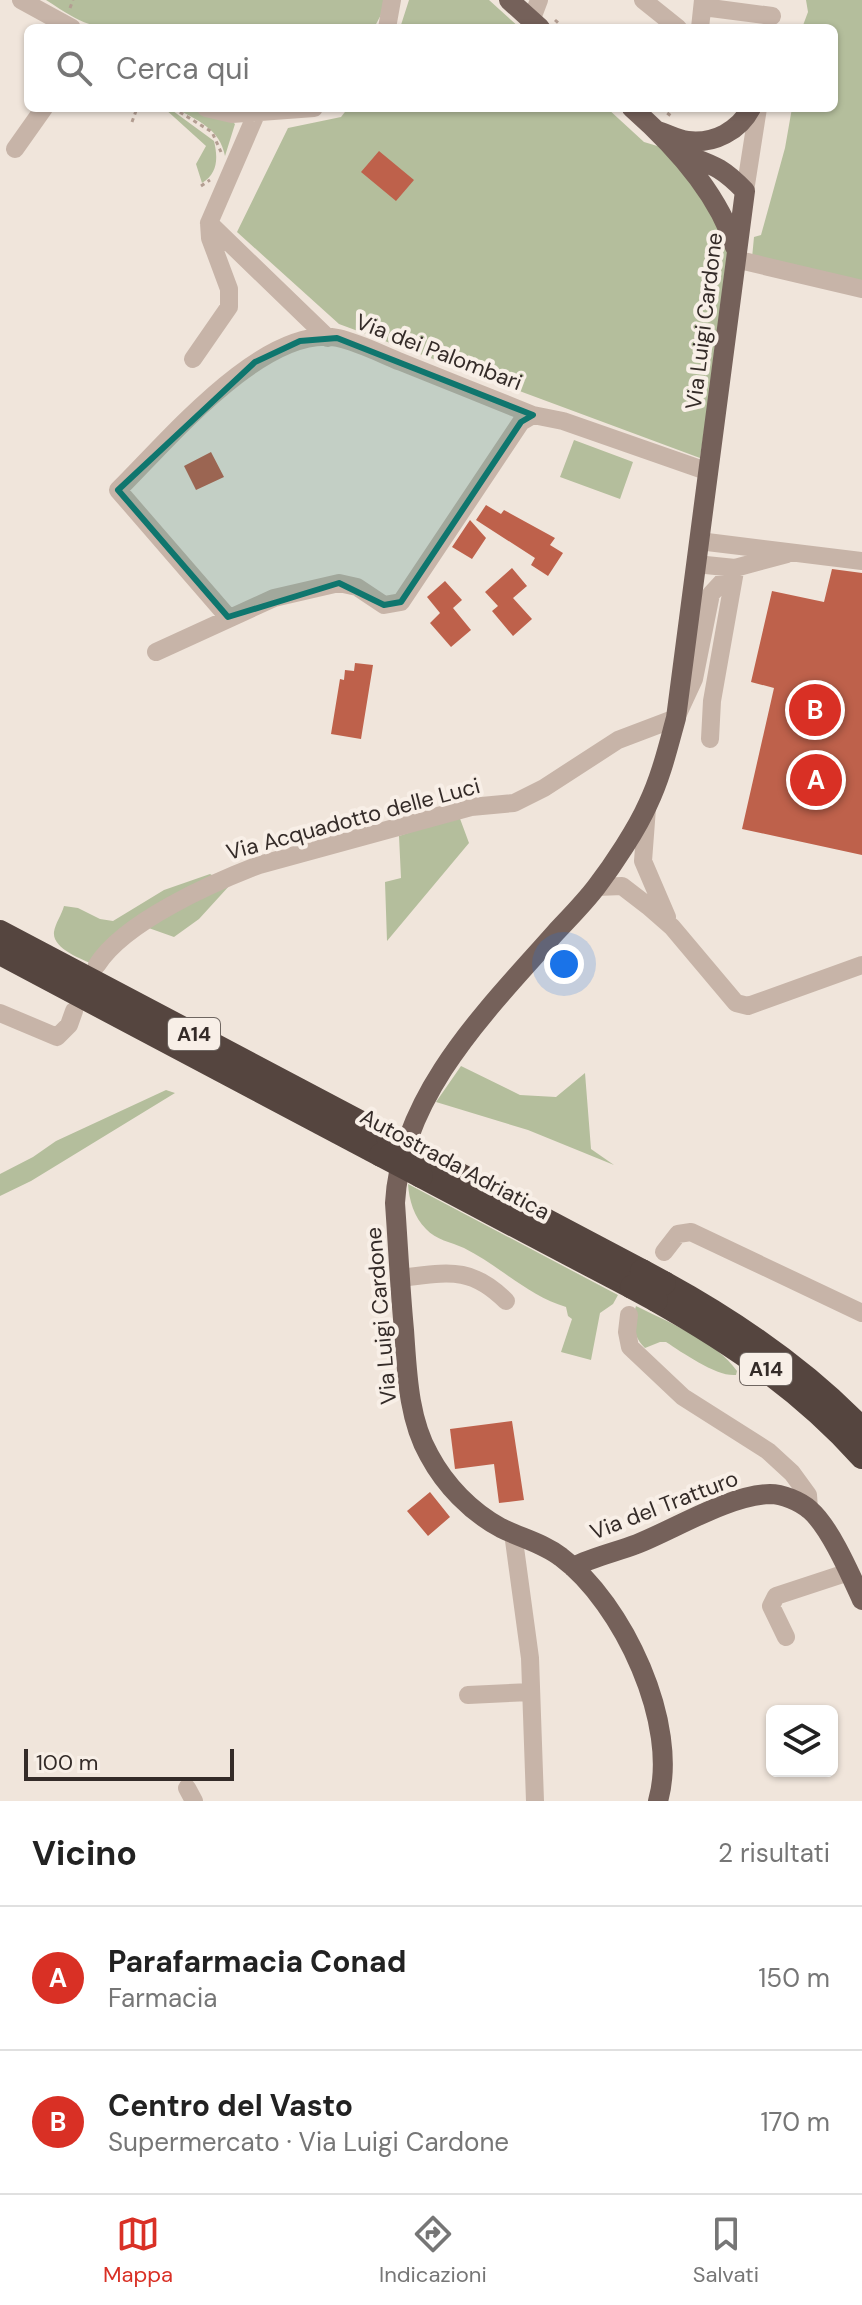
<!DOCTYPE html>
<html lang="it">
<head>
<meta charset="utf-8">
<style>
  :root { --surface:#fff; --page:#f2f2f2; --text:#222; --muted:#767676; --line:#e0e0e0; --accent:#d93025 }
  body { margin:0; font-family:"DM Sans",sans-serif; background:var(--page); color:var(--text) }
  .controls { position:absolute; right:24px; bottom:24px; display:grid; overflow:hidden; border-radius:12px; box-shadow:0 2px 6px #0004 }
  .controls button { width:72px; height:72px; display:grid; place-items:center; padding:0; border:0; border-bottom:2px solid var(--line); background:var(--surface); color:var(--text); font:40px sans-serif }
  .scale { position:absolute; left:24px; bottom:20px; width:210px; box-sizing:border-box; padding-left:8px; border:4px solid #342b28; border-top:0; font-size:22px; line-height:28px; white-space:nowrap; color:#342b28; -webkit-text-stroke:6px #f8efe7; paint-order:stroke }
  .you { position:absolute; left:564px; top:964px; width:28px; height:28px; margin:-20px; border:6px solid #fff; border-radius:50%; background:#1a73e8; box-shadow:0 0 0 12px #1a73e833 }
  .badge { display:grid; place-items:center; width:52px; height:52px; border-radius:50%; background:var(--accent); color:#fff; font-size:26px; font-weight:700 }
  .pin { position:absolute; translate:-50% -50%; border:4px solid #fff; box-shadow:0 2px 8px #0006 }
  .list { margin:0; padding:0; list-style:none }
  h2 { display:flex; justify-content:space-between; align-items:center; height:104px; margin:0; padding:0 32px; font-size:34px }
  h2 small { font-size:26px; font-weight:400; color:var(--muted) }
  .list li { display:grid; grid-template-columns:52px 1fr auto; gap:24px; align-items:center; box-sizing:border-box; height:144px; padding:0 32px; border-top:2px solid var(--line) }
  .list b { display:block; font-size:30px; white-space:nowrap }
  .list p { margin:0; font-size:26px; white-space:nowrap; color:var(--muted) }
  .list em { font-size:26px; font-style:normal; color:var(--muted) }
  .icon { flex:none; width:44px; height:44px; fill:none; stroke:currentColor; stroke-width:2; stroke-linecap:round; stroke-linejoin:round }
  .map { position:relative; flex:none; width:862px; height:1801px; overflow:hidden }
  .search { position:absolute; background:var(--surface); box-shadow:0 2px 6px #0004; left:24px; right:24px; top:24px; height:88px; display:flex; align-items:center; gap:20px; box-sizing:border-box; padding:0 28px; border-radius:12px; color:var(--muted); font-size:30px }
  .sheet { height:392px; background:var(--surface) }
  nav { display:flex; justify-content:space-around; align-items:center; box-sizing:border-box; height:112px; border-top:2px solid var(--line); background:var(--surface); font-size:22px; color:var(--muted) }
  nav a { display:grid; justify-items:center; gap:4px }
  nav .on { color:var(--accent) }
  .map>svg:first-child { display:block }
  .green { fill:#b4be9c }
  .building { fill:#be614b }
  .lines { fill:none; stroke-linecap:round; stroke-linejoin:round }
  .path { stroke:#b39e92; stroke-width:3; stroke-dasharray:4 4; stroke-linecap:butt }
  .minor { stroke:#c7b4a8; stroke-width:18 }
  .major { stroke:#75615a; stroke-width:20 }
  .highway { stroke:#55453f; stroke-width:24 }
  .highway-bridge { stroke:#55453f; stroke-width:24 }
  .marked { fill:#0f766e; fill-opacity:0.2; stroke:#0f766e; stroke-width:6; stroke-linejoin:round }
  .labels { text-anchor:middle; dominant-baseline:central; stroke-width:8; stroke-linejoin:round; paint-order:stroke }
  .shield { fill:#f8efe7; stroke:#6f6661; stroke-width:2 }
  .shield-label { font-size:20px; font-weight:bold; fill:#342b28 }
  .street-label { font-size:22px; fill:#342b28; stroke:#f8efe7 }
</style>
</head>
<body>
<div class="map">
<svg width="862" height="1801" viewBox="0 0 862 1801">
  <rect width="100%" height="100%" fill="#f0e5db"/>
  <path class="green" d="M46 0H386L385 7 374 28H148L140 25 137 28C89 28 86 26 46 0Z
    M409 0H489L520 28H400Z
    M806 0H862V286L752 258 754 237 761 235 785 148 792 108H834V28H802L808 12Z
    M164 108H169L214 141C218 158 218 173 202 183L196 164 206 146Z
    M175 108C196 108 219 109 235 124L225 156C220 129 197 120 175 108Z
    M348 108H607L644 142 674 151 733 241 700 458 339 324 237 232 288 128 341 117Z
    M574 440 633 462 620 499 560 477Z
    M459 816 469 843 387 941 385 882 401 878 399 836Z
    M210 874 230 885 199 919 174 937 143 926 94 965C82 959 52 949 54 932 55 924 62 914 64 906L78 908 100 919 113 921 164 890Z
    M461 1066 520 1095 556 1097 585 1073 591 1149 614 1165 528 1130 436 1102Z
    M166 1090 175 1093 31 1181 0 1196V1174L33 1157 56 1141Z
    M408 1184 618 1295 613 1304 600 1313 591 1360 561 1352 572 1319 568 1316 566 1307C528 1296 500 1266 464 1248 451 1242 436 1240 426 1229 414 1217 409 1200 408 1184Z
    M636 1306C668 1322 717 1342 737 1371L736 1375C717 1377 683 1353 666 1342H660L645 1348C633 1337 631 1321 636 1306Z"/>
  <path class="building" d="M379 151 414 180 396 201 361 172Z
    M211 452 224 477 196 490 184 466Z
    M486 505 501 514 504 510 555 538 550 545 563 553 548 576 531 565 535 558 476 520Z
    M470 520 486 538 472 559 452 547Z
    M512 568 527 586 513 598 532 619 513 636 492 611 498 606 485 592Z
    M832 569 862 573V855L742 829 774 688 751 682 772 591 824 602Z
    M445 581 462 600 453 608 471 630 451 647 430 623 440 613 427 597Z
    M355 663 373 665 361 739 331 734 340 679 344 680 345 670 354 671Z
    M512 1421 524 1500 499 1503 494 1464 455 1469 450 1429Z
    M430 1492 450 1517 428 1536 407 1511Z"/>
  <g class="lines">
    <path class="path" d="M70 8 73 0
      M555 20 564 28
      M173 108 212 132 221 152
      M661 108 671 116
      M132 122 137 108
      M201 186 210 180"/>
    <path class="minor" d="M21 0 72 28
      M643 0 678 28
      M703 7 772 16
      M531 21 539 0
      M387 28 392 0
      M700 28 703 0
      M206 108 232 114 314 108
      M257 112 209 223 328 338
      M15 149 44 108
      M745 191 758 108
      M735 259 862 289
      M193 359 229 307V289L210 238 209 223
      M699 541 862 561
      M696 564 735 568 787 554
      M228 617 118 490C166 443 264 323 338 338 360 343 381 354 401 362 445 380 489 397 533 415
      M156 652 274 598 339 583 357 587 384 605 401 602 521 422 533 415 563 421 709 472
      M710 739 712 701 735 571
      M647 808 643 861 667 917
      M597 887 622 886 648 906 672 927 736 1003 748 1006 862 965
      M97 965C124 922 212 883 259 865L471 807 514 803 544 788 618 740 676 718 694 679 711 594 735 568
      M0 1013 57 1037 69 1025 74 1011
      M664 1252 678 1234 691 1232 862 1313
      M400 1278C446 1273 470 1265 506 1301
      M629 1315 627 1332 630 1347 683 1397 768 1451 792 1473 808 1495 809 1509
      M513 1533 530 1658 535 1801
      M786 1637 771 1606 776 1596 849 1572
      M468 1695 531 1692
      M187 1788 194 1801"/>
    <path class="major" d="M509 0 540 28
      M632 108C674 145 718 193 735 247
      M658 131C667 134 678 140 688 141 714 144 739 131 751 108
      M678 152C711 165 719 164 745 191
      M573 1567C593 1557 616 1552 637 1544 675 1529 729 1495 770 1494 782 1494 800 1501 810 1510 830 1527 851 1576 862 1600
      M658 1801C680 1725 623 1603 561 1557 543 1543 521 1538 501 1528 471 1512 445 1485 429 1455 408 1418 407 1371 404 1330 400 1288 398 1245 395 1203 401 1094 488 1009 556 932 570 917 585 902 597 886 613 865 637 829 648 804 661 777 668 747 676 718L745 191"/>
    <path class="highway" d="M0 932 388 1137
      M0 953 381 1155
      M426 1157 642 1271
      M421 1176 632 1287
      M664 1283C737 1323 804 1369 862 1429
      M656 1300C732 1343 803 1391 862 1457"/>
    <path class="highway-bridge" d="M388 1137 426 1157
      M381 1155 421 1176
      M642 1271 664 1283
      M632 1287 656 1300"/>
  </g>
  <path class="marked" d="M337 338 533 415 521 422 401 602 384 605 339 583 228 617 118 490 255 362 300 341Z"/>
  <g class="labels">
    <g class="shield">
      <rect x="168" y="1018" width="52" height="32" rx="6"/>
      <rect x="740" y="1353" width="52" height="32" rx="6"/>
    </g>
    <g class="shield-label">
      <text x="194" y="1034">A14</text>
      <text x="766" y="1369">A14</text>
    </g>
    <g class="street-label">
      <text transform="translate(704 321) rotate(-83)">Via Luigi Cardone</text>
      <text transform="translate(439 352) rotate(21)">Via dei Palombari</text>
      <text transform="translate(353 819) rotate(-15)">Via Acquadotto delle Luci</text>
      <text transform="translate(455 1164) rotate(28)">Autostrada Adriatica</text>
      <text transform="translate(381 1316) rotate(-95)">Via Luigi Cardone</text>
      <text transform="translate(664 1505) rotate(-21)">Via del Tratturo</text>
    </g>
  </g>
</svg>
<div class="controls">
<button><svg class="icon" aria-label="layers" viewBox="0 0 24 24"><path d="M12 4l9 5-9 5-9-5zM3 14l9 5 9-5"/></svg></button>
</div>
<div class="scale">100 m</div>
<div class="you"></div>
<div class="pin badge" style="left:816px;top:780px">A</div>
<div class="pin badge" style="left:815px;top:710px">B</div>
<div class="search"><svg class="icon" aria-label="search" viewBox="0 0 24 24"><circle cx="10" cy="10" r="6"/><path d="M15 15l6 6"/></svg>Cerca qui</div>
</div>
<section class="sheet">
<h2>Vicino<small>2 risultati</small></h2>
<ul class="list">
<li><span class="badge">A</span><div><b>Parafarmacia Conad</b><p>Farmacia</p></div><em>150 m</em></li>
<li><span class="badge">B</span><div><b>Centro del Vasto</b><p>Supermercato · Via Luigi Cardone</p></div><em>170 m</em></li>
</ul>
</section>
<nav>
<a class="on"><svg class="icon" aria-label="map" viewBox="0 0 24 24"><path d="M3 6l6-2 6 2 6-2v14l-6 2-6-2-6 2zM9 4v14M15 6v14"/></svg>Mappa</a>
<a><svg class="icon" aria-label="directions" viewBox="0 0 24 24"><path d="M12 3l9 9-9 9-9-9zM9 14v-3h6M13 9l2 2-2 2"/></svg>Indicazioni</a>
<a><svg class="icon" aria-label="saved" viewBox="0 0 24 24"><path d="M7 4h10v16l-5-4-5 4z"/></svg>Salvati</a>
</nav>
</body>
</html>
